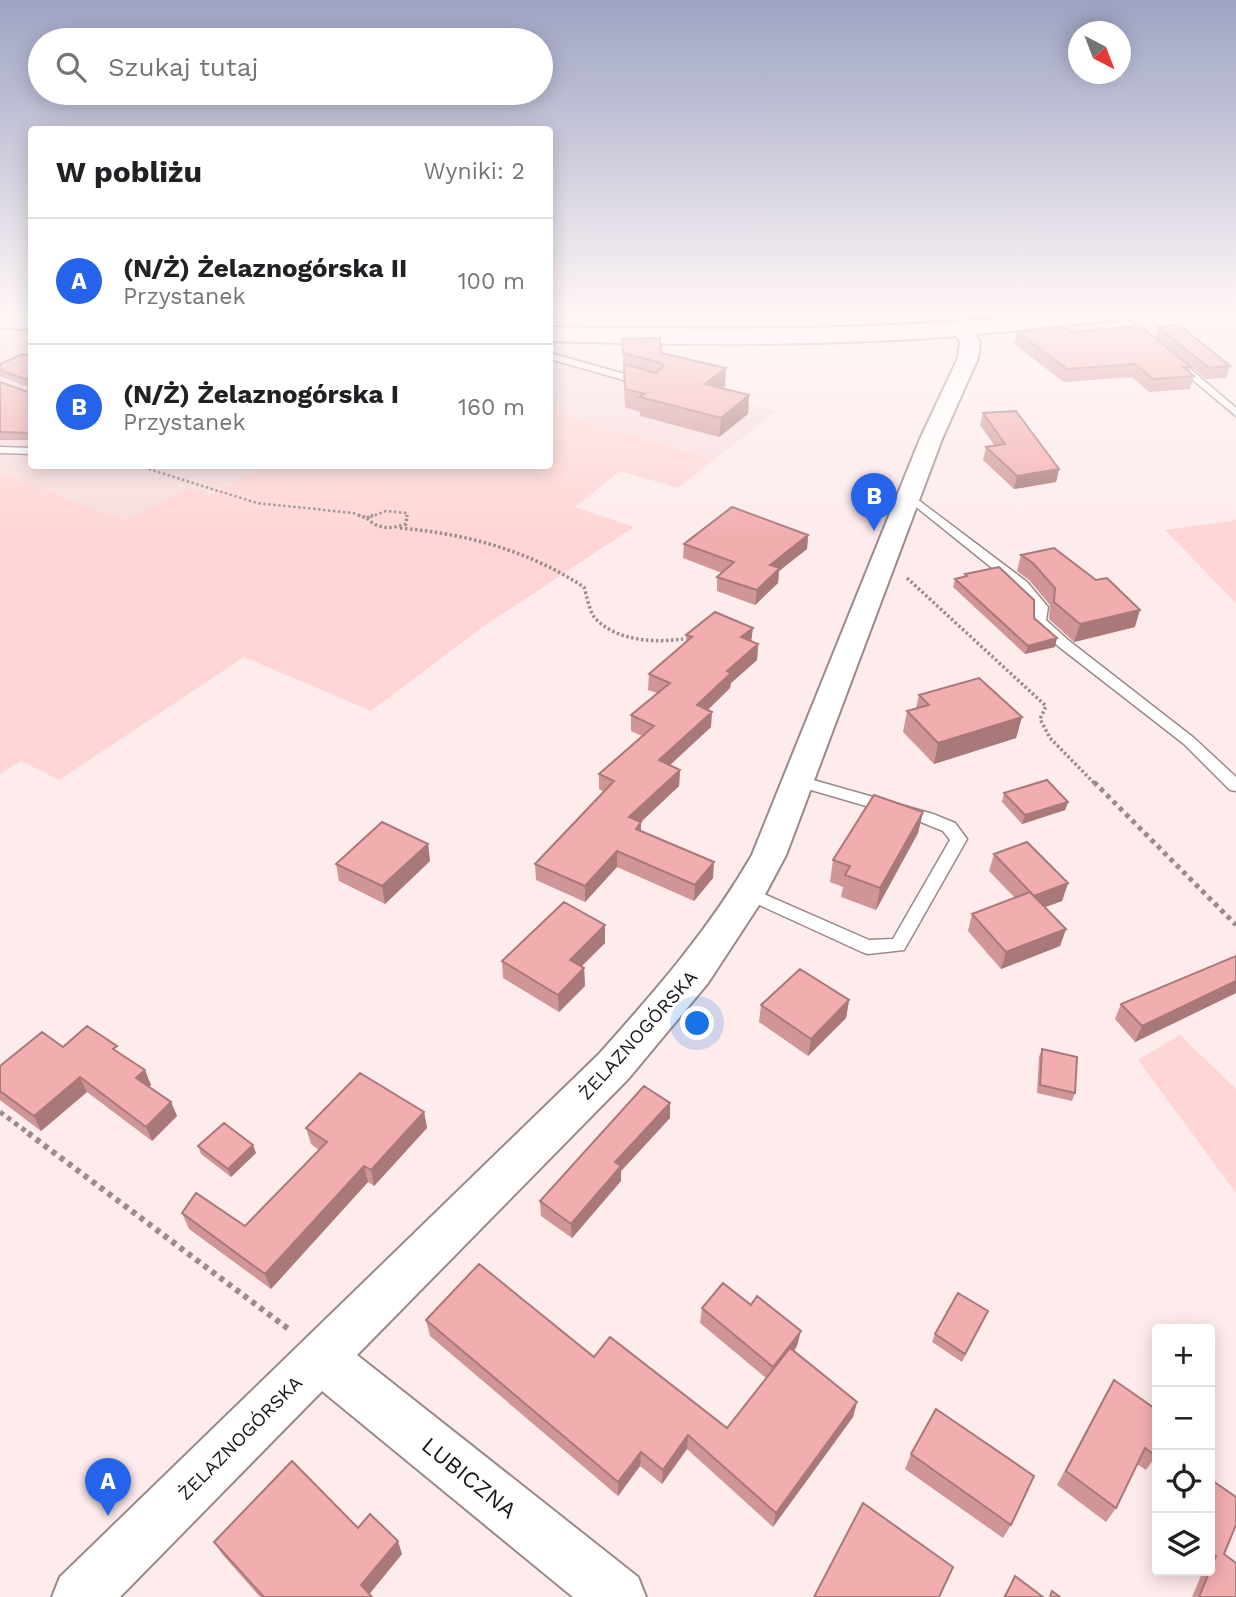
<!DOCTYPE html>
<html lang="pl">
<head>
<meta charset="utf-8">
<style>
  :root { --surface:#fff; --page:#f6f6f6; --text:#202124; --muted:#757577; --line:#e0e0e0; --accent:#2563eb }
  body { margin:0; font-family:"Work Sans",sans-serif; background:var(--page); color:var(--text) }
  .controls { position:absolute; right:21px; bottom:21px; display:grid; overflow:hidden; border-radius:7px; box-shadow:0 4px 18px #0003 }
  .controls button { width:63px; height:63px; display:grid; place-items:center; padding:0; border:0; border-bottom:2px solid var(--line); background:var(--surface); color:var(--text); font:35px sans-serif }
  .compass { position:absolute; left:1068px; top:21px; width:63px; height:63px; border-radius:50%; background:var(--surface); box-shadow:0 4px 18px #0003; rotate:138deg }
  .you { position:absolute; left:698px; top:1024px; width:24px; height:24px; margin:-18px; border:5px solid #fff; border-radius:50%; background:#1a73e8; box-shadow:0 0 0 10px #1a73e833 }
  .badge { display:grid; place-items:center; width:46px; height:46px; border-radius:50%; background:var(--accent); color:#fff; font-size:23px; font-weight:700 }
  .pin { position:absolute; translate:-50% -58px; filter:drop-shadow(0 2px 4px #0008) }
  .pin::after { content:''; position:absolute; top:37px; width:24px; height:21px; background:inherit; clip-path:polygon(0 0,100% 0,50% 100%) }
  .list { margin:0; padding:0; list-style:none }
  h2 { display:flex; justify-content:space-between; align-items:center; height:91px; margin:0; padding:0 28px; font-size:30px }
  h2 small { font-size:23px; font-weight:400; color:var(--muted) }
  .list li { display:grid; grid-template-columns:46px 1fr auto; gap:21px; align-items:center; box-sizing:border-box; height:126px; padding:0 28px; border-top:2px solid var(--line) }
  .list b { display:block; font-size:26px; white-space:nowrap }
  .list p { margin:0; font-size:23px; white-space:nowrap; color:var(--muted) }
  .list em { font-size:23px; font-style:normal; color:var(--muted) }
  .icon { flex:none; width:38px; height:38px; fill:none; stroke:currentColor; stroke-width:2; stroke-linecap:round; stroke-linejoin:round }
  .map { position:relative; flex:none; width:1236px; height:1597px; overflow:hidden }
  .search { position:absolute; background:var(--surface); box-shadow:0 4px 18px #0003; left:28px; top:28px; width:525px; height:77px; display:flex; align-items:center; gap:18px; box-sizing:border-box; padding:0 24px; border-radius:38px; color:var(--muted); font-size:26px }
  .panel { position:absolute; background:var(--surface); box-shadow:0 4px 18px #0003; left:28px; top:126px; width:525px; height:343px; border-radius:7px }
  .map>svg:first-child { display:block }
  .built { fill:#f8dddd }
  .green { fill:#ffd5d5 }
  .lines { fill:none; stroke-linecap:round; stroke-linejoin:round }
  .service-casing { stroke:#9b8989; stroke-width:3 }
  .minor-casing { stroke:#9b8989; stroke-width:4 }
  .primary-casing { stroke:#9b8989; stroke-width:4 }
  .path-far3 { stroke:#9a8c8d; stroke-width:2.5; stroke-dasharray:2.5 2.5; stroke-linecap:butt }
  .path-far2 { stroke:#9a8c8d; stroke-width:3.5; stroke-dasharray:2.5 2.5; stroke-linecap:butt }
  .path-far1 { stroke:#9a8c8d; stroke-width:5; stroke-dasharray:4.5 4.5; stroke-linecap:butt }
  .path { stroke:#9a8c8d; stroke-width:6; stroke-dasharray:5 5; stroke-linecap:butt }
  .service { fill:#fff; fill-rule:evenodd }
  .minor { fill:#fff; fill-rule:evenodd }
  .primary { fill:#fff; fill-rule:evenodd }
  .wall { fill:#d09596 }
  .shaded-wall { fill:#a9797a }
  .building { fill:#f2adaf; stroke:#a9797a; stroke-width:2 }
  .labels { text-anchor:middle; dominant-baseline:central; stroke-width:6; stroke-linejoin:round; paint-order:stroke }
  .street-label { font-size:19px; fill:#1c1516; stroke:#fff }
  .near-street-label { font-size:23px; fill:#1c1516; stroke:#fff }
</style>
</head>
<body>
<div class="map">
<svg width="1236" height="1597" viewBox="0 0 1236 1597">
  <rect width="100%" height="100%" fill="#feebeb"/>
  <path class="built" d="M0 335 31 336 32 466H265L208 495 190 487 125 520 0 472Z
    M550 350 690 388 777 411 714 460 550 410Z"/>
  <path class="green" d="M550 410 714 460 678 488 620 471 575 507 634 527 484 626 371 711 244 657 59 780 21 761 0 774V472L125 520 190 487 209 495 265 466H550Z
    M1236 520V603L1165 530Z
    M1180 1035 1236 1089V1193L1138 1060Z"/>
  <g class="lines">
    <g class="service-casing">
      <path id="service" d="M1108 313H1118L1151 339 1143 341Z
        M550 353 649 381 650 383 645 386 550 359Z
        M1175 361H1181L1236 408V416L1175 365Z
        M0 447 32 448V454L0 453Z
        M909 493 1027 582 1048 607 1046 620 1068 640 1194 738 1236 777V791L1230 790 1184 744 1058 646 1034 624V607L1017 588 905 498V494Z
        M799 776 933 814 955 823 967 839 904 950 868 954 862 952 742 897 739 893 742 889 748 887 869 940 893 939 950 840 943 831 921 822 794 785 791 781 794 777Z"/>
    </g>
    <g class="minor-casing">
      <path id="minor" d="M961 322 968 324 980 342 978 358 942 439 786 855 761 902 708 983 629 1078 357 1355 638 1577 646 1597H573L322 1391 120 1597H52L60 1577 599 1054C656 990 709 930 752 855L920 439 958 358 960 342 951 328Z"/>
    </g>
    <g class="primary-casing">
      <path id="primary" d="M1052 313H1126L1123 318 1115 320C1048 327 980 335 913 339 792 346 670 345 550 341V327C718 330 885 331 1052 313Z
        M0 314 32 315V329L0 328Z"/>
    </g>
    <path class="path-far3" d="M139 466 257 503 353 513 363 517
      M370 517 386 511 407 513V517"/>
    <path class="path-far2" d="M358 515 367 518
      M367 518C378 530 392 529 406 524L407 515
      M367 518 373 515
      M400 528C467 534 527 550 584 587 587 596 589 611 595 618 616 641 654 643 683 639
      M907 578 1046 706 1040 719 1050 738 1095 784"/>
    <path class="path-far1" d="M1094 782 1236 925
      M0 1112 31 1135"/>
    <path class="path" d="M28 1133 291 1331"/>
    <use href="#service" class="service"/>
    <use href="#minor" class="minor"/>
    <use href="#primary" class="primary"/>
  </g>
  <path class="wall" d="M1158 327 1230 366 1226 378 1206 379 1191 367 1189 372 1194 376 1190 389 1149 392 1132 377 1064 382 1014 344 1017 332H1073L1155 338Z
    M622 339 661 353 726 368 725 387 722 389 749 395 748 414 719 437 640 416V412L625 407Z
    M32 356V440H0V382L31 393V388L0 376V364Z
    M983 413 1059 469 1056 482 1014 489 983 460 986 447 995 446 980 425Z
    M808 535 807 549 779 571 778 583 755 605 717 591V577L722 573 683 558 684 544Z
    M1021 555 1135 627 1074 642 1049 619 1050 605 1029 580 1017 571Z
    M965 574 1034 618 1055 647 1025 654 953 587 955 579 965 576Z
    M686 635 751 641 758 644 757 660 731 683 730 688 708 710 711 727 670 765 680 770 679 786 641 822V831L713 878 694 901 617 867 585 902 536 880 535 864 604 792 599 789V774L642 736 631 731V715L657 693 648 690 649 674 686 642Z
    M919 695 1022 717 1016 738 934 764 903 732 907 711 916 708Z
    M1004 793 1068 802 1065 810 1022 824 1002 802Z
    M923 812 918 833 876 910 841 897 843 887 830 882 833 860Z
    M428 844 430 861 385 904 339 881 336 864Z
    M994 854 1068 883 1062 901 1045 907 1066 929 1060 946 1001 969 968 931 972 914 1015 898 989 871Z
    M605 925V943L581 966 584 968 585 986 559 1012 503 978 502 961Z
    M1236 956V993L1135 1042 1115 1019 1121 1004Z
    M849 1000 846 1018 808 1056 759 1022 761 1005Z
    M63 1047 120 1053 151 1085 149 1087 171 1102 177 1116 152 1141 87 1092 41 1131 0 1100V1066Z
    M1042 1049 1075 1093 1072 1101 1037 1093 1039 1057Z
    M424 1112 427 1128 374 1186 368 1182 271 1289 189 1229 182 1213 245 1226 319 1150 311 1144 306 1128Z
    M670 1118 621 1171V1181L572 1238 541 1216 540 1201Z
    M198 1146 256 1153 231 1177 201 1154Z
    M702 1308 797 1346 794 1351 857 1402 853 1417 773 1527 687 1449 662 1484 640 1466 618 1496 430 1336 426 1320 594 1357 727 1428 766 1378 700 1323Z
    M988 1311 962 1362 932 1342 935 1334Z
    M1114 1380 1156 1456 1146 1470 1137 1464 1116 1508 1106 1522 1057 1485 1105 1395Z
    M911 1454 1011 1525 1003 1538 905 1469Z
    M1210 1479 1224 1554 1236 1597H1192L1203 1571H1210Z
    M358 1528 402 1554 369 1594 372 1597H260L223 1555 214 1542Z
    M1015 1576 1043 1597H1003Z"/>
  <path class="shaded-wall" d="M726 368 725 387 704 403 705 384Z
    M749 395 748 414 719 437 721 418Z
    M1059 469 1056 482 1014 489 1017 476Z
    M808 535 807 549 779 571 778 583 755 605 757 590 770 565Z
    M1140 610 1135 627 1074 642 1080 624Z
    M753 628 751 643 741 637Z
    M1057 638 1055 647 1025 654 1028 646Z
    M758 644 757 660 731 683 730 688 696 721 697 705 727 671Z
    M712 712 711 727 658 776 659 760Z
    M1022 717 1016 738 934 764 938 743Z
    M680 770 679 786 629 833V817Z
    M1068 802 1065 810 1022 824 1025 815Z
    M923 812 918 833 876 910 880 888Z
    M641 822V839L636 829Z
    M428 844 430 861 385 904 382 886Z
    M617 851V867L585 902V886Z
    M714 862 713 878 694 901 695 885Z
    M1068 883 1062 901 1029 913 1034 896Z
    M605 925V943L571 977 570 960Z
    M1066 929 1060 946 1001 969 1006 952Z
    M584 968 585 986 559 1012 558 995Z
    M1236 981V993L1135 1042 1142 1026Z
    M849 1000 846 1018 808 1056 811 1039Z
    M145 1070 151 1085 143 1093 136 1078Z
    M80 1077 87 1092 41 1131 34 1116Z
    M171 1102 177 1116 152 1141 146 1127Z
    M670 1103V1118L621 1171V1181L572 1238 571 1224 615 1162Z
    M424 1112 427 1128 374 1186 371 1170Z
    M253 1145 256 1153 231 1177 228 1169Z
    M364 1166 368 1182 271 1289 265 1274Z
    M801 1331 797 1346 770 1382 773 1367Z
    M857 1402 853 1417 773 1527 776 1513Z
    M688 1435 687 1449 662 1484 663 1470Z
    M641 1452 640 1466 618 1496V1482Z
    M398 1541 402 1554 367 1597 361 1585Z"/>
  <path class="building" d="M1179 325 1230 366 1209 368 1158 327Z
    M1060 326 1073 332 1140 326 1191 367H1183L1194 376 1153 379 1135 364 1067 369 1017 332Z
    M660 338 661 353 726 368 705 384 749 395 721 418 640 397 645 394 625 389 624 364 656 373 664 366 661 363 623 353 622 339Z
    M23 354 32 356V433L0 432V382L31 393V381L0 370V364Z
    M1016 411 1059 469 1017 476 986 447 1005 444 983 413Z
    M732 507 808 535 770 565 780 568 757 590 717 577 734 562 684 544Z
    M1054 548 1096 580 1107 578 1140 610 1080 624 1054 602 1055 588 1033 563 1021 555Z
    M999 567 1034 600V618L1057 638 1028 646 955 579 967 576 965 574Z
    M715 612 753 628 741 637 758 644 727 671 731 673 697 705 712 712 659 760 680 770 629 817 641 822 636 829 714 862 695 885 617 851 585 886 535 864 614 781 599 774 654 726 631 715 670 683 649 674 692 637 686 635Z
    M979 678 1022 717 938 743 907 711 929 705 919 695Z
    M1047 780 1068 802 1025 815 1004 793Z
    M874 795 923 812 880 888 845 875 850 866 833 860Z
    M382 822 428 844 382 886 336 864Z
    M1027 842 1068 883 1034 896 994 854Z
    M1030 892 1066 929 1006 952 972 914Z
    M564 902 605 925 570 960 584 968 558 995 502 961Z
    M1236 956V981L1142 1026 1121 1004Z
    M800 969 849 1000 811 1039 761 1005Z
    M87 1026 117 1046 113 1049 145 1070 136 1078 171 1102 146 1127 80 1077 34 1116 0 1091V1066L42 1032 63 1047Z
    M1042 1049 1077 1057 1075 1093 1040 1085Z
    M360 1073 424 1112 371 1170 364 1166 265 1274 182 1213 196 1193 245 1226 327 1142 306 1128Z
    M644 1086 670 1103 615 1162 621 1166 571 1224 540 1201Z
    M224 1123 253 1145 228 1169 198 1146Z
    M479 1264 594 1357 610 1337 727 1428 790 1348 857 1402 776 1513 688 1435 663 1470 641 1452 618 1482 426 1320Z
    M723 1283 751 1305 757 1296 801 1331 773 1367 702 1308Z
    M958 1293 988 1311 965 1354 935 1334Z
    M1114 1380 1157 1410V1453L1156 1456 1145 1448 1116 1508 1066 1471Z
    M936 1409 1034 1476 1011 1525 911 1454Z
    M292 1461 358 1528 370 1514 398 1541 361 1585 372 1597H264L214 1542Z
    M1210 1479 1236 1497V1525L1224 1554 1236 1563V1597H1199L1216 1556 1210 1552Z
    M863 1503 953 1567 939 1597H814Z
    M1015 1576 1043 1597H1005Z
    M1052 1591 1060 1597H1050Z"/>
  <linearGradient id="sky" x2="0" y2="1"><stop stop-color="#9da3c3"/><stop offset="0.58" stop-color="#fff6f6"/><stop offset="1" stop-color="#fff6f6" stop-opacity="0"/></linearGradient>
  <rect width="1236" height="537" fill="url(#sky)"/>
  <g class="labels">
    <g class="street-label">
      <text transform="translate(638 1035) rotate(-48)">ŻELAZNOGÓRSKA</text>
      <text transform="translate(240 1438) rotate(-45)">ŻELAZNOGÓRSKA</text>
    </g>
    <g class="near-street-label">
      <text transform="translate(469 1478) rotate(39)">LUBICZNA</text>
    </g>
  </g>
</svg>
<div class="controls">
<button>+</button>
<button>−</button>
<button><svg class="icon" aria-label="locate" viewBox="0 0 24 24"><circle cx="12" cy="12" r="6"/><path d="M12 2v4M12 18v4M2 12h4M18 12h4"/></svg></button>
<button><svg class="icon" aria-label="layers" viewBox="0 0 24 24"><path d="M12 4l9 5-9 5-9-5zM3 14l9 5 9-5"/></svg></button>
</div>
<svg class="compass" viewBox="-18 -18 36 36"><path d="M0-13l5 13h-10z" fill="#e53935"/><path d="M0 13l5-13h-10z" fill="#757577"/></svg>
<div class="you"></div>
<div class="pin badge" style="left:108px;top:1516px">A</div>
<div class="pin badge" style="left:874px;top:531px">B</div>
<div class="search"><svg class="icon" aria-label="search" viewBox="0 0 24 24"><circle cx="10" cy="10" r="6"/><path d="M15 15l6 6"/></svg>Szukaj tutaj</div>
<section class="panel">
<h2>W pobliżu<small>Wyniki: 2</small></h2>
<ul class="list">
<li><span class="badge">A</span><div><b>(N/Ż) Żelaznogórska II</b><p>Przystanek</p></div><em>100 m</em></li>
<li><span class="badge">B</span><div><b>(N/Ż) Żelaznogórska I</b><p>Przystanek</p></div><em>160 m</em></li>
</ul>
</section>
</div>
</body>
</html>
